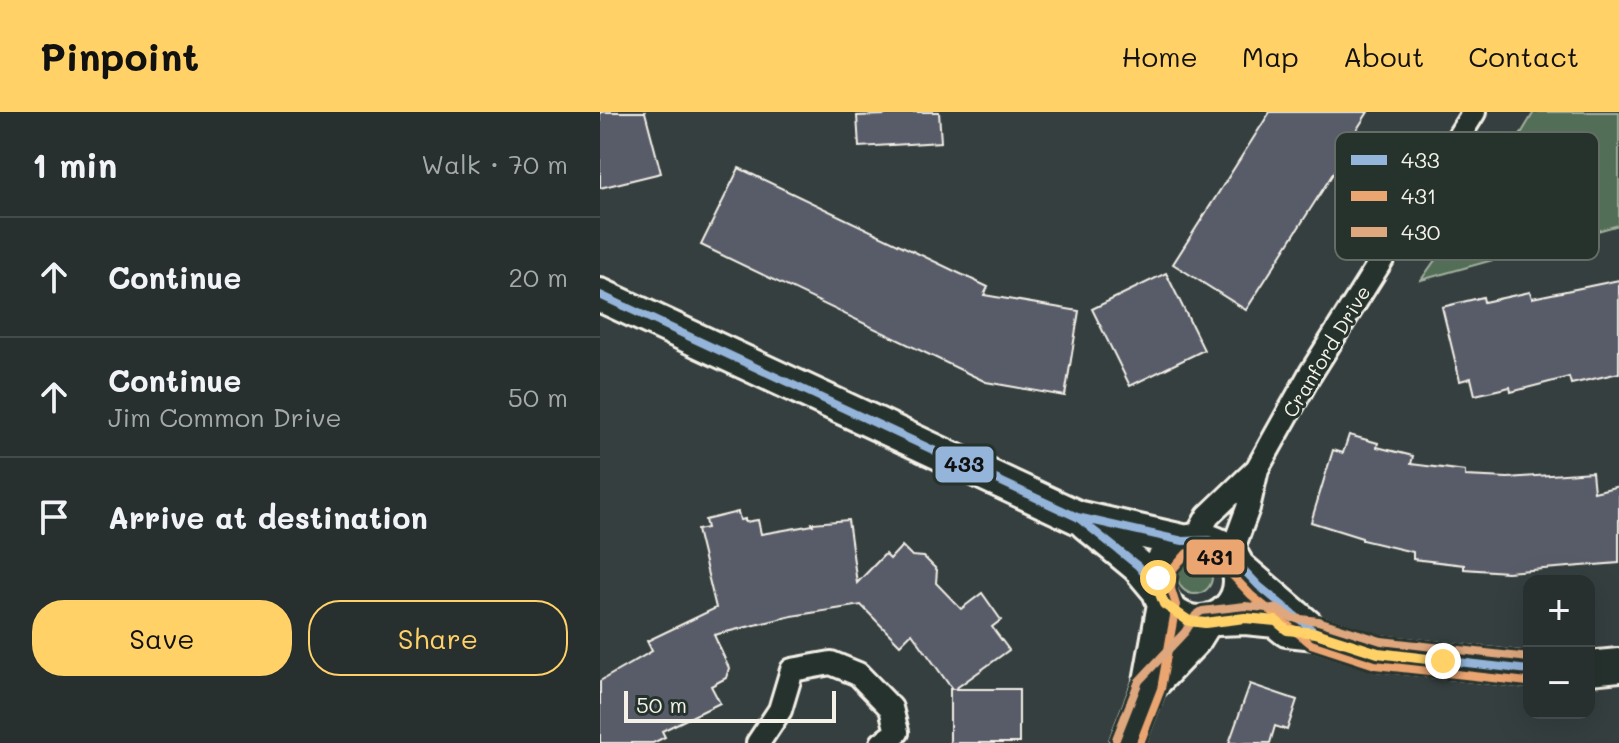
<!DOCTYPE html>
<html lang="en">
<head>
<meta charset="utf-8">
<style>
  :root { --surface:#282f2f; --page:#343b3b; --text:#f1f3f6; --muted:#a5a9aa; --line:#444a4b; --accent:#ffd166 }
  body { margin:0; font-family:Mali,sans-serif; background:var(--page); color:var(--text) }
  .controls { position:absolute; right:24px; bottom:24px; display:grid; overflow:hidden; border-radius:16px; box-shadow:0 8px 32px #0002 }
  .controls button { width:72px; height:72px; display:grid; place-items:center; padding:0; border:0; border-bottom:2px solid var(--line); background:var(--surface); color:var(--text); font:40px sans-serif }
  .scale { position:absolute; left:24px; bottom:20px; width:212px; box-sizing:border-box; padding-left:8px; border:4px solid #f4f1e8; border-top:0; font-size:22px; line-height:28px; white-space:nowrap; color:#f4f1e8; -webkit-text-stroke:6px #26332d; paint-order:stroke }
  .stop { position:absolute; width:24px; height:24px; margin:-18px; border:6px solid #ffd166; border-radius:50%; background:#fff }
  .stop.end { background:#ffd166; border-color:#fff; box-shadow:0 2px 8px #0008 }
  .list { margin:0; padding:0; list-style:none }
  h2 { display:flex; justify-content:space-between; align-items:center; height:104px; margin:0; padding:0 32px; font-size:34px }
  h2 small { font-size:26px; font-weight:400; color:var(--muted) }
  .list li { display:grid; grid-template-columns:52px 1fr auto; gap:24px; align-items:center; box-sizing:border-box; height:120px; padding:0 32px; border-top:2px solid var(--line) }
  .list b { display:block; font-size:30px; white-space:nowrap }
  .list p { margin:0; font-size:26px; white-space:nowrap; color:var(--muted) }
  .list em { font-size:26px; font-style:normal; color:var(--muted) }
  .actions { display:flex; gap:16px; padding:24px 32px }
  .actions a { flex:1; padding:18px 0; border:2px solid var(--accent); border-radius:32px; text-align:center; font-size:28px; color:var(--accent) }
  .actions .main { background:var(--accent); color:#111 }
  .icon { flex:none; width:44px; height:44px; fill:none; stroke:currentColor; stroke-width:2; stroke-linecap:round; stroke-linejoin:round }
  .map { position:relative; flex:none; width:1019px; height:631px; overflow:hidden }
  header { display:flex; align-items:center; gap:48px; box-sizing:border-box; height:112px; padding:0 40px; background:var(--accent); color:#111 }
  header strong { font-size:38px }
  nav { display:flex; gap:44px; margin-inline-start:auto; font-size:28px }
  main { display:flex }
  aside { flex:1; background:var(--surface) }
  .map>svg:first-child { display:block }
  .green { fill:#526e56; stroke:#a3b09f; stroke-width:2 }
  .building { fill:#595c69; stroke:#f4f1e8; stroke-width:2 }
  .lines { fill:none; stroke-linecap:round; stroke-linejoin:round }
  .street-casing { stroke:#f4f1e8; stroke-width:28 }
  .secondary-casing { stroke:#f4f1e8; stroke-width:38 }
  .path { stroke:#f4f1e8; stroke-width:5; stroke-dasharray:6 6; stroke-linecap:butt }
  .street { stroke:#26332d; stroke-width:22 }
  .secondary { stroke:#26332d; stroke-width:32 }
  .bus-1-casing { stroke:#26332d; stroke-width:14 }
  .bus-2-casing { stroke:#26332d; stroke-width:14 }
  .bus-3-casing { stroke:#26332d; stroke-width:14 }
  .bus-1 { stroke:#94b4da; stroke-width:8 }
  .bus-2 { stroke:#eba571; stroke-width:8 }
  .bus-3 { stroke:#dfa77e; stroke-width:8 }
  .route { stroke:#ffd166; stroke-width:10 }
  .labels { text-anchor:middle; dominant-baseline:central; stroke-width:6; stroke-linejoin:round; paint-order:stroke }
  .street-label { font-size:20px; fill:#f4f1e8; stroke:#26332d }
  .key { fill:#26332d; stroke:#646c65; stroke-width:2 }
  .key-label { font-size:22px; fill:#f4f1e8 }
  .line-badge { stroke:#26332d; stroke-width:3 }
  .pale-badge-label { font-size:22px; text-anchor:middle; font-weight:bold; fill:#111 }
</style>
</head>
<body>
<header>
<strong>Pinpoint</strong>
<nav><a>Home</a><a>Map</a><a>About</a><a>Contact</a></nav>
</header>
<main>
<aside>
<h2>1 min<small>Walk · 70 m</small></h2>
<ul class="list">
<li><svg class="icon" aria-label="ahead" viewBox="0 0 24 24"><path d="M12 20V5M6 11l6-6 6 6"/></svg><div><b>Continue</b></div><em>20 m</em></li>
<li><svg class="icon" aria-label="ahead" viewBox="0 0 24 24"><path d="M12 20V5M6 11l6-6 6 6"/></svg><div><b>Continue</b><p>Jim Common Drive</p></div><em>50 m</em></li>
<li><svg class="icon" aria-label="arrive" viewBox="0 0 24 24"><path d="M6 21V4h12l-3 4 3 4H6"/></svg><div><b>Arrive at destination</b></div></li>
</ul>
<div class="actions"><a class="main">Save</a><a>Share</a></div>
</aside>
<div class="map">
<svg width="1019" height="631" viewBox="0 0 1019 631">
  <rect width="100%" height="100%" fill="#353f3f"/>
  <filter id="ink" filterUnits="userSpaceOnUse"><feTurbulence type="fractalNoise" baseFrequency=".0125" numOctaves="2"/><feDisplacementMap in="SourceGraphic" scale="16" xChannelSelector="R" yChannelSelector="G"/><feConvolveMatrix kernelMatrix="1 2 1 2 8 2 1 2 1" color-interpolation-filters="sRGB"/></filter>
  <g filter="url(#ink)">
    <path class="green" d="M934 0H1019V113L821 168 904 50Z
      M578 465a17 17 0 1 1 34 0a17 17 0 1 1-34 0Z"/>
    <path class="building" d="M0 0H45L61 61 0 76Z
      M285 0H339L341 30 259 35 257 4 285 3Z
      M670 0H768L754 22 757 24 748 38 646 198 573 152Z
      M139 56 388 175 384 183 479 199 465 284 386 270 101 133Z
      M566 161 604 238 530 274 492 197Z
      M1019 168V261L971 272 969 265 911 280 910 275 875 283 871 266 860 269 842 195 883 185 884 190 930 180 932 186Z
      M749 323 778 331 777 335 813 344 811 352 865 359V364L908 366 992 360 994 380 1019 374V451L907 460 864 457V453L813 447V440L762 428V426L711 410 733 338 743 341Z
      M138 400 140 408 145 407V410L158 408 161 422 213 413 212 411 248 408 257 471 285 442 290 447 302 434 312 444 324 445 337 458 336 471 361 497 382 481 401 508 392 515 409 538 355 577H419V631H350V577H352L312 521 300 533 261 493 192 504 114 523 129 556 126 566 111 574 120 591 62 619 65 625 53 631H0V569L52 539 47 529 116 496 97 418 107 416 105 408Z
      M650 572 697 588 687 618 675 614 670 631H629Z"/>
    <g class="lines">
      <g class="street-casing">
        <path id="street" d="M595 427 608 404 657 357
          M631 442 648 396 657 357 709 264 874 0
          M158 631 180 598 192 558 231 551 258 562 291 596 297 620 282 631"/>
      </g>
      <g class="secondary-casing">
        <path id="secondary" d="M0 183 477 405 583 429
          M486 411 538 454 559 479
          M558 469a41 41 0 1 1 82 0a41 41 0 1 1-82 0Z
          M637 454 707 514
          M617 507 645 506 676 509 687 518 716 521 778 541 929 558
          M989 556 1019 553
          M549 575 595 527 605 511
          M527 631 549 575 564 492"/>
      </g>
      <path class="path" d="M901 33 929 49"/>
      <use href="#street" class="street"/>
      <use href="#secondary" class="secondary"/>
      <g class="bus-1-casing">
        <path id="bus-1" d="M0 183 477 405 583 429 609 428 621 434 659 474 716 521
          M477 405 538 454 559 479 564 492 589 509 605 511 645 506 676 509 687 518 716 521 778 541 929 558"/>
      </g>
      <g class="bus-2-casing">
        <path id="bus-2" d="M540 631 561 577 576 493 571 477 573 457 587 441 606 440 614 444 651 483 711 532 775 553 928 570"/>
      </g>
      <g class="bus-3-casing">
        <path id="bus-3" d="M516 627 539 569 585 520 596 503 602 499 645 494 677 497 692 506 718 509 781 529 929 546"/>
      </g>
      <use href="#bus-1" class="bus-1"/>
      <use href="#bus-2" class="bus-2"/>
      <use href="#bus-3" class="bus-3"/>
    </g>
  </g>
  <g class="lines" filter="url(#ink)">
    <path class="route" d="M558 466 559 479 564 492 589 509 605 511 645 506 676 509 687 518 716 521 778 541 843 549"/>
  </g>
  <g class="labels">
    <g class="street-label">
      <text transform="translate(726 239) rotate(-59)">Cranford Drive</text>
    </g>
  </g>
  <rect x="735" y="20" width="264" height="128" rx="12" class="key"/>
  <rect x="751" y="43" width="36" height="10" fill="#94b4da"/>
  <rect x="751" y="79" width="36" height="10" fill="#eba571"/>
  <rect x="751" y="115" width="36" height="10" fill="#dfa77e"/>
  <g class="key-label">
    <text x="801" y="56">433</text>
    <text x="801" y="92">431</text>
    <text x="801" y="128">430</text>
  </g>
  <g class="line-badge">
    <rect x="334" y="333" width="61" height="39" rx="8" fill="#94b4da"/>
    <rect x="585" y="426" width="61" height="38" rx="8" fill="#eba571"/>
  </g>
  <g class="pale-badge-label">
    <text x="364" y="360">433</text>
    <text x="615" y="453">431</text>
  </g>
</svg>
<div class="controls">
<button>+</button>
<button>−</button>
</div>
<div class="scale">50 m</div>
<div class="stop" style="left:558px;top:466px"></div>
<div class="stop end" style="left:843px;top:549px"></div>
</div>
</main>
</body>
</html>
